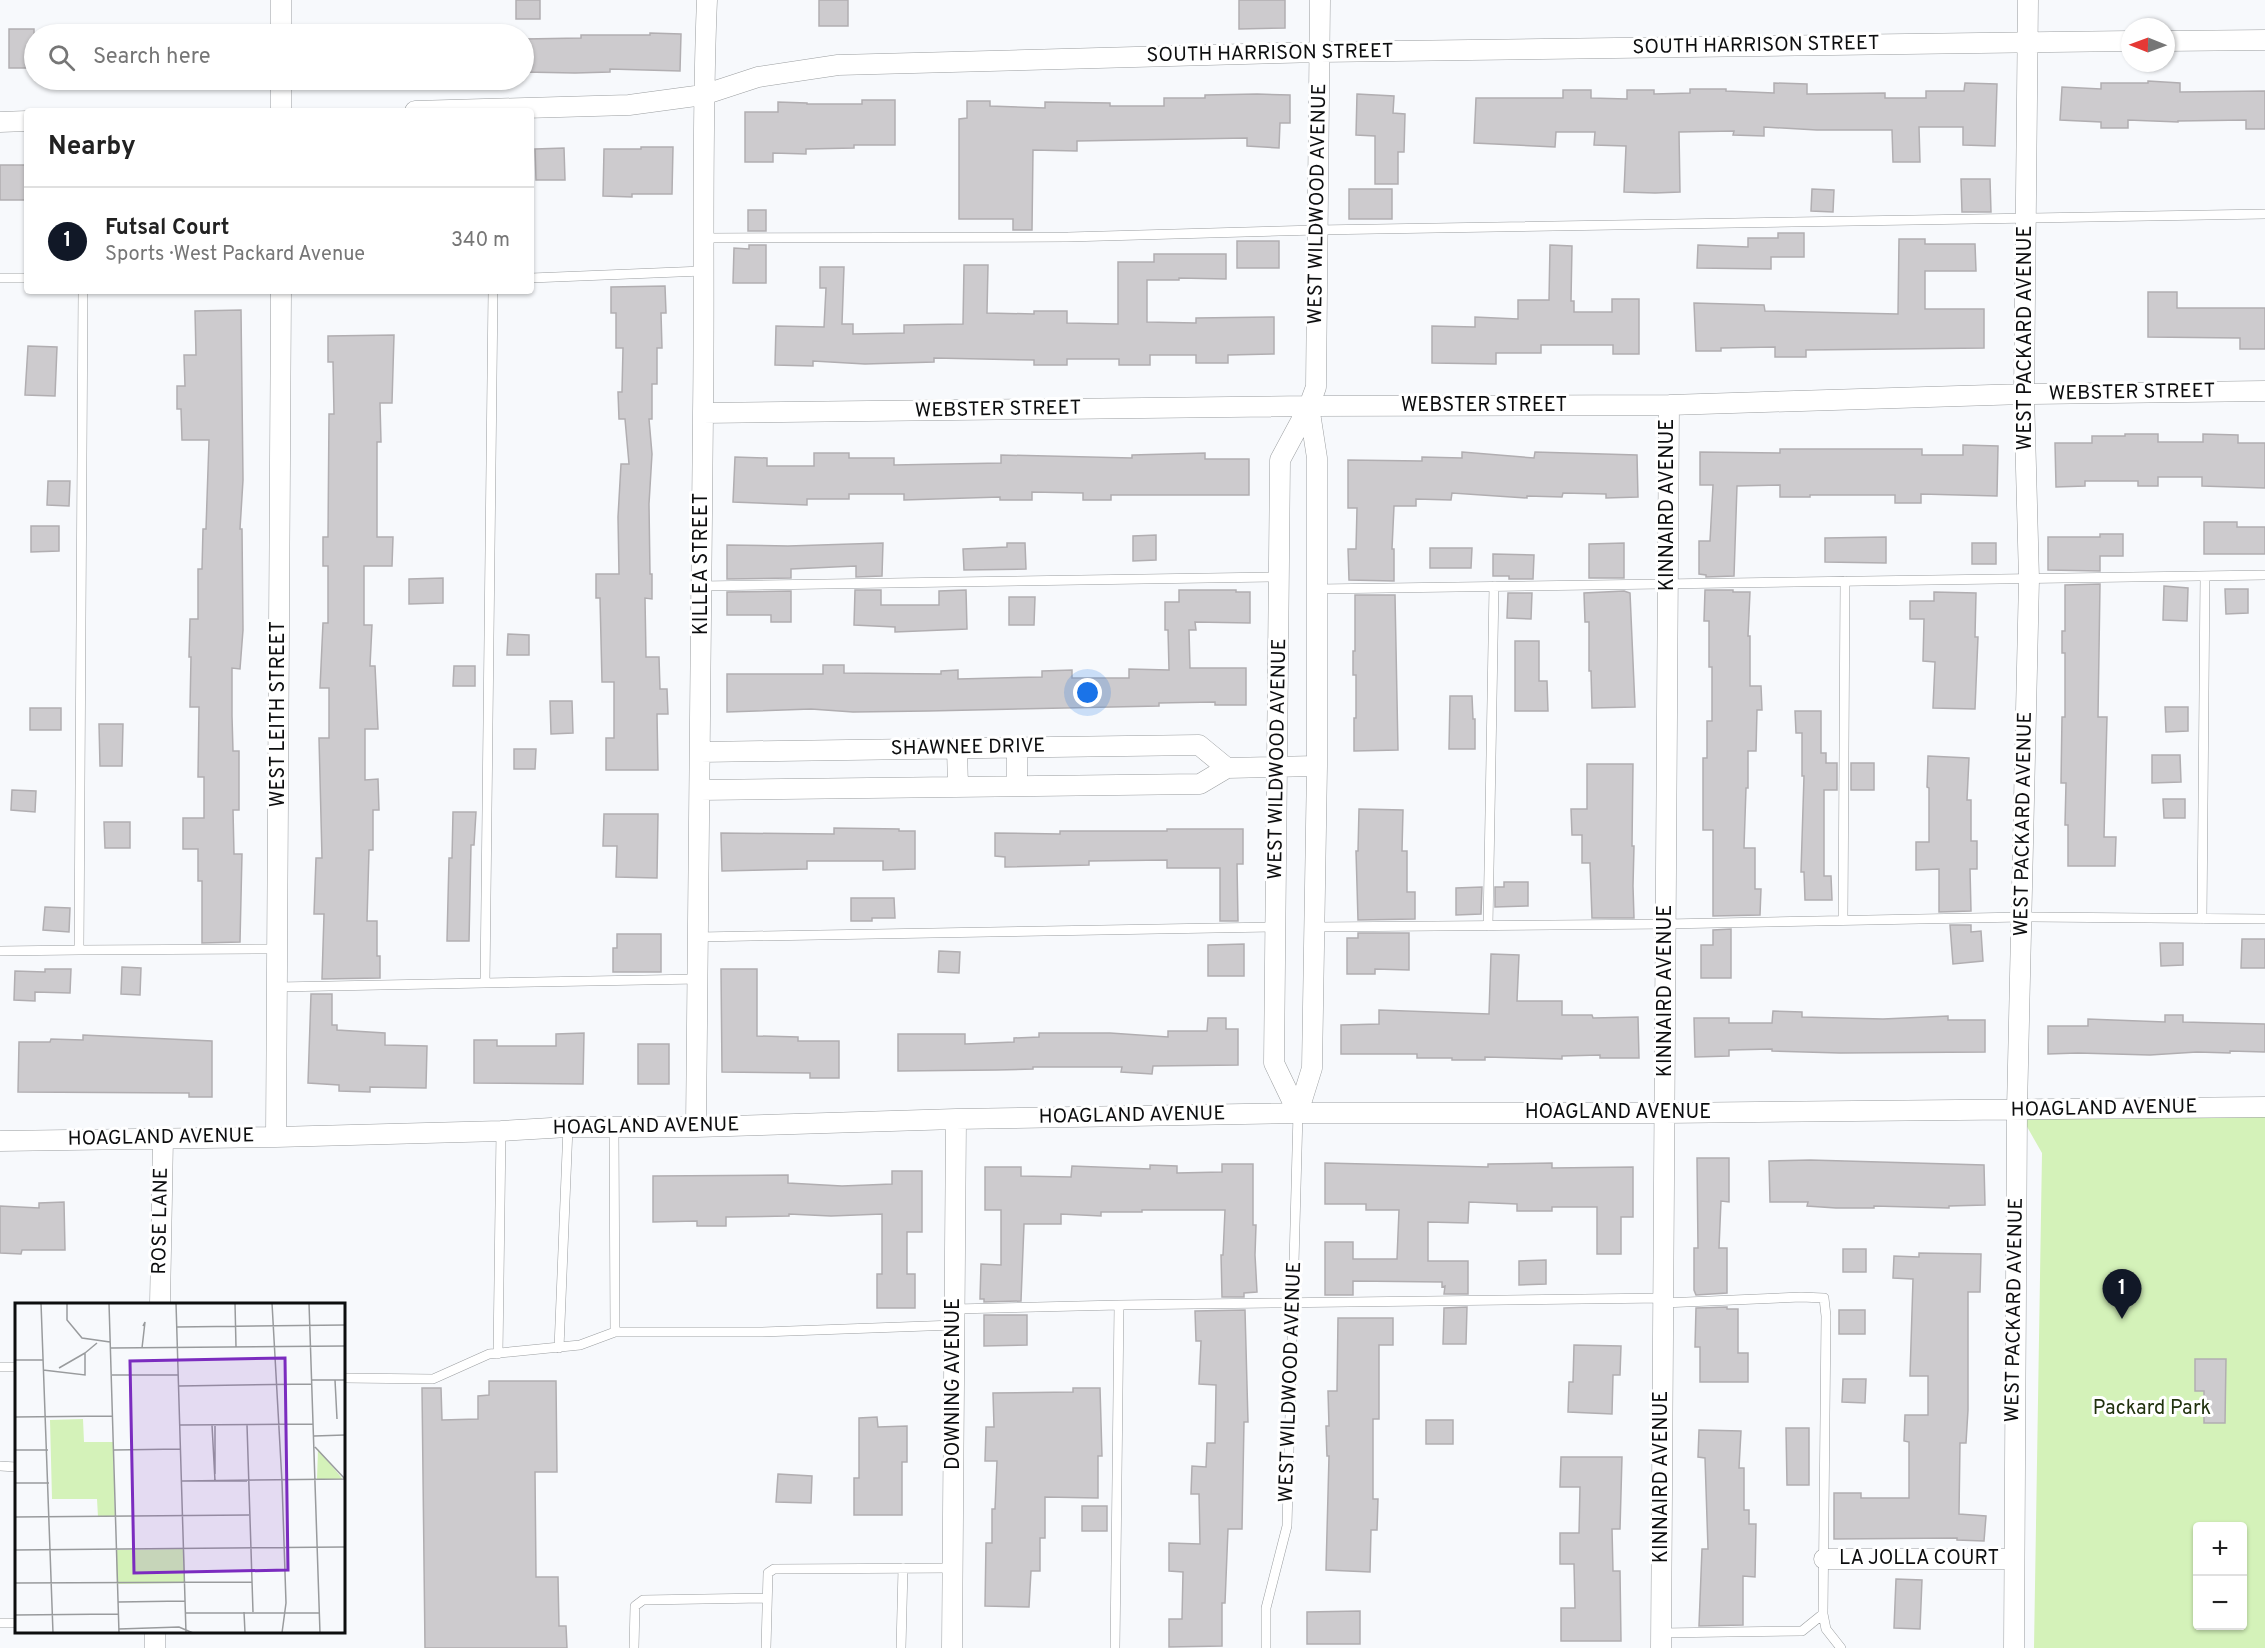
<!DOCTYPE html>
<html lang="en">
<head>
<meta charset="utf-8">
<style>
  :root { --surface:#fff; --page:#f2f2f2; --text:#222; --muted:#767676; --line:#e0e0e0; --accent:#111827 }
  body { margin:0; font-family:Overpass,sans-serif; background:var(--page); color:var(--text) }
  .controls { position:absolute; right:18px; bottom:18px; display:grid; overflow:hidden; border-radius:6px; box-shadow:0 2px 4px #0004 }
  .controls button { width:54px; height:54px; display:grid; place-items:center; padding:0; border:0; border-bottom:2px solid var(--line); background:var(--surface); color:var(--text); font:30px sans-serif }
  .compass { position:absolute; left:2121px; top:18px; width:54px; height:54px; border-radius:50%; background:var(--surface); box-shadow:0 2px 4px #0004; rotate:271deg }
  .you { position:absolute; left:1088px; top:693px; width:21px; height:21px; margin:-15px; border:4px solid #fff; border-radius:50%; background:#1a73e8; box-shadow:0 0 0 9px #1a73e833 }
  .badge { display:grid; place-items:center; width:39px; height:39px; border-radius:50%; background:var(--accent); color:#fff; font-size:20px; font-weight:700 }
  .pin { position:absolute; translate:-50% -50px; filter:drop-shadow(0 2px 3px #0008) }
  .pin::after { content:''; position:absolute; top:32px; width:21px; height:18px; background:inherit; clip-path:polygon(0 0,100% 0,50% 100%) }
  .list { margin:0; padding:0; list-style:none }
  h2 { display:flex; justify-content:space-between; align-items:center; height:78px; margin:0; padding:0 24px; font-size:26px }
  h2 small { font-size:20px; font-weight:400; color:var(--muted) }
  .list li { display:grid; grid-template-columns:39px 1fr auto; gap:18px; align-items:center; box-sizing:border-box; height:108px; padding:0 24px; border-top:2px solid var(--line) }
  .list b { display:block; font-size:22px; white-space:nowrap }
  .list p { margin:0; font-size:20px; white-space:nowrap; color:var(--muted) }
  .list em { font-size:20px; font-style:normal; color:var(--muted) }
  .icon { flex:none; width:33px; height:33px; fill:none; stroke:currentColor; stroke-width:2; stroke-linecap:round; stroke-linejoin:round }
  .map { position:relative; flex:none; width:2265px; height:1648px; overflow:hidden }
  .search { position:absolute; background:var(--surface); box-shadow:0 2px 4px #0004; left:24px; top:24px; width:510px; height:66px; display:flex; align-items:center; gap:15px; box-sizing:border-box; padding:0 21px; border-radius:33px; color:var(--muted); font-size:22px }
  .panel { position:absolute; background:var(--surface); box-shadow:0 2px 4px #0004; left:24px; top:108px; width:510px; height:186px; border-radius:6px }
  .map>svg:first-child { display:block }
  .green { fill:#d4f2b9; fill-rule:evenodd }
  .building { fill:#cdcbce; stroke:#b1aeb1; stroke-width:1.5 }
  .lines { fill:none; stroke-linecap:round; stroke-linejoin:round }
  .service-casing { stroke:#9b9ea0; stroke-width:10 }
  .minor-casing { stroke:#9b9ea0; stroke-width:21 }
  .service { stroke:#fff; stroke-width:9 }
  .minor { stroke:#fff; stroke-width:20 }
  .labels { text-anchor:middle; dominant-baseline:central; stroke-width:6; stroke-linejoin:round; paint-order:stroke }
  .street-label { font-size:20px; fill:#0d0e0f; stroke:#fff }
  .park-label { font-size:20px; fill:#21320e; stroke:#fff }
  .inset-road { fill:none; stroke:#999b9d; stroke-width:1.5 }
  .view { fill:#7b2cbf; fill-opacity:0.15; stroke:#7b2cbf; stroke-width:3 }
  .inset-edge { fill:none; stroke:#0d0e0f; stroke-width:3 }
</style>
</head>
<body>
<div class="map">
<svg width="2265" height="1648" viewBox="0 0 2265 1648">
  <rect width="100%" height="100%" fill="#f7f9fc"/>
  <path class="green" d="M2265 1107V1648H2034L2042 1153 2017 1109ZM2198 1526H2242V1626H2198Z"/>
  <path class="building" d="M516 0H540V19H516Z
    M819 0H848V26H819Z
    M1239 0H1285V28L1239 29Z
    M9 29H34V68H9Z
    M650 33 681 34 680 71 610 69V72L575 73 524 72V39L581 38V35H650Z
    M2148 81 2180 83V92L2265 91V129H2246V120L2178 121V122L2128 120V128H2101V122L2060 120 2062 87 2101 89V83H2148Z
    M1774 83 1807 84V94L1885 93V98H1926V91H1964L1965 83 1997 84 1995 146 1963 145V127H1919L1920 162H1893L1892 130H1817L1764 127V136L1733 135 1734 131 1679 132 1680 192 1655 193 1624 192 1626 146 1594 145 1595 132H1556L1555 147 1474 143 1476 98H1563V90H1591V98L1627 99V90H1654V94L1690 93V89H1726V91L1774 93Z
    M1257 94 1290 95V123H1280L1279 148 1247 146V138L1077 141V151L1033 150 1032 230H1013V219H959V119L967 118V101H990V106L1045 108V102L1110 103V106H1164V98H1205V95Z
    M1357 94 1394 96 1393 113 1405 114 1404 152H1398V184H1375V136L1356 135Z
    M862 100H895V145H854V148L806 149V154L773 153V162H745V112H778V102L807 103V104H862Z
    M641 147H673L672 194H632V197L603 196 604 149H641Z
    M564 148 565 180H536L535 149Z
    M0 165H27V200H0Z
    M1961 179H1990L1991 212H1962Z
    M1349 189H1392V219H1349Z
    M1812 189 1834 190 1833 212 1811 211Z
    M748 210H766V231H748Z
    M1778 233H1804V257H1771V269L1697 268 1698 245 1748 247V238H1778Z
    M1899 239H1925V244H1975L1976 271H1925V309H1984V348L1806 350V357H1775V347L1721 348V351H1696L1694 303 1764 305 1765 311 1898 314Z
    M1237 241H1279V268H1237Z
    M749 245H766V283H733L734 248 749 249Z
    M1550 245 1572 246 1571 301H1574V312H1612V299H1639V354H1613V345H1541V353H1496V364L1432 363V326L1475 327V317L1518 319V300H1549Z
    M1154 254H1226V279L1179 278V280H1147V322L1196 323V318L1274 317V354L1228 355V363H1196V355H1150V365H1119V359H1067V365H1034V360L934 358V362L865 364 813 361V366L775 365 776 326 824 327 826 288H820V267H844L842 324H853V334L904 333V325L963 324 964 265H988L987 313 1034 314V311H1067V323L1118 324V262H1154Z
    M665 286 666 313H661L662 348H657V384H652V419H649L652 454 649 504 650 574H652V599L645 598 646 657H659L660 689H667L668 714H657L658 770H606V738H614V682H602L600 598H596V574H619L618 517 621 464H629L625 419H619L618 392H622L623 348H616V313H611V287Z
    M2148 292H2177V308H2265V349H2240V338L2148 337Z
    M241 310 243 480 240 529H242L243 630 240 669 232 668V716L233 751H239V810H233L234 854H242L240 942 202 943V881H198V849H183V818H204V777H198L199 707H190L191 657H189L190 619H198V569H202L203 529H206L209 440H182L181 409H177V386H185L184 355H196L195 311Z
    M394 335 392 403H380L381 442H377V537H393L392 566H364V625H372L370 666H375L378 729H365V780L378 779 379 810H373V850H369L367 921H377V956H380V978L322 979 324 914H314L316 858H322L319 738H329V688H320L323 623H328V566H323V537H328L329 414H334L333 362H328V336Z
    M28 346 57 347 55 396 25 395Z
    M2125 434H2158V442H2203V434L2238 435V443H2265V488L2202 486V477H2158V486H2138V481H2085V486L2056 487 2055 443H2092V436H2125Z
    M1963 445 1998 446 1997 496 1921 494V503H1895V495H1810V497H1780V485L1737 486 1734 576 1706 577V575L1699 574V541H1710L1713 485H1700V452L1780 453V449H1922V455H1963Z
    M1462 452 1534 458 1535 452 1637 455 1638 497 1606 498V494L1563 493 1562 497 1527 496V498L1452 493 1451 500 1416 499V506H1394L1392 549H1394V581L1349 580 1348 549H1356L1357 508H1348V460L1422 461V457L1462 458Z
    M814 453H849V458H894V465L1001 463V455L1132 458V455L1205 453V459H1249V495H1111V500H1083V493L1032 492V500H1000V497L904 500V494H849V499H807V505L733 502 735 457 767 458V466H814Z
    M48 481H70L69 506 47 505Z
    M2204 522H2237V527H2265V554H2204Z
    M31 526H59V551L31 552Z
    M2100 534H2123V556H2100V571L2048 570V537H2100Z
    M1156 535V560L1133 561V536Z
    M1886 537V563L1825 562V538Z
    M883 543 882 576 856 577V566L791 569V578L727 579V545L788 546Z
    M1007 543H1025L1026 569 964 570 963 549 1007 547Z
    M1624 543V578H1589V544Z
    M1972 543H1996V564H1972Z
    M1430 548H1472L1471 568H1430Z
    M1493 554 1534 555 1533 579H1509V576H1493Z
    M443 578V603L409 604V579Z
    M2100 584 2098 717H2107L2104 837H2116L2115 866H2068V825H2065L2066 783H2061L2062 717H2065V653H2062V631H2065V585Z
    M2164 586 2188 588 2187 621 2163 620Z
    M2225 589H2248V613L2226 614Z
    M855 590H881V605H939V591L966 590 967 629 895 632V627L854 625Z
    M1179 590H1236V592H1250V623L1195 622 1196 630H1189L1190 668H1246V705H1215V702L1159 703V706L928 711 853 712 811 709 727 712V674H823V665H844V673L941 674V671L958 670V679L1042 677V671L1072 670V678H1129V669L1169 670 1168 630H1165V602H1179Z
    M1705 590H1733V592H1750L1748 636H1750V686H1761L1762 710H1757L1756 751H1748V788H1746L1744 848H1755V889H1761L1760 915 1713 916V830H1703V758H1707V721H1712V667H1709V621H1704Z
    M791 591V622H771V615H727V592Z
    M1624 591 1630 593 1635 707 1592 708 1591 671H1589V622H1585L1584 593Z
    M1934 592 1976 593 1975 637H1978L1975 709 1933 708 1935 662 1923 661 1924 619H1910V601H1934Z
    M1508 593H1532L1531 619 1507 618Z
    M1355 595H1395L1398 750 1354 751V718H1356V675H1353V651H1355Z
    M1009 597H1035L1034 625H1009Z
    M508 634 529 635V655H507Z
    M1515 641H1539V681H1547L1548 711H1515Z
    M454 666H475V686H453Z
    M1450 696H1472L1473 719H1475V749H1449Z
    M550 701H572L573 733 551 734Z
    M2165 707H2188V731L2166 732Z
    M30 708H61V730H30Z
    M1795 711H1821V753H1826V763H1837V790H1824V876H1831L1832 900H1805L1804 872H1801L1804 776H1802V733H1796Z
    M99 724H123L122 766H100Z
    M514 749H536L535 769H514Z
    M2152 755H2180L2181 782 2152 783Z
    M1928 756 1969 758 1967 800H1971V841H1977V869H1970L1971 911 1939 912V869L1916 870V842H1929V788L1927 787Z
    M1851 763H1874V790H1851Z
    M1587 764H1633L1632 846H1634L1633 886 1634 918H1592L1590 863H1582V835H1572L1571 809H1587Z
    M12 790 36 791 35 812 11 810Z
    M2163 799H2185V818H2164Z
    M1359 809 1403 810 1402 851H1407V892H1415V919L1358 920 1356 851H1358Z
    M453 812H476L474 845H471L469 941H447L449 858H452Z
    M604 814H658L657 878 616 877 617 846H603Z
    M104 822H130V848H105Z
    M834 828 899 829V831H915V869L883 870V861H807V869L722 871 721 833 834 834Z
    M1167 829H1243V864H1237L1238 921H1220V868H1167V860L1089 861V865L1005 867V857L995 856V833L1060 834V831H1167Z
    M1504 882H1528V906L1495 907V887H1504Z
    M1482 887 1481 914 1456 915V888Z
    M851 898H894L895 918H872V921H851Z
    M45 907 70 908 69 932 43 930Z
    M1950 925H1971V932L1981 931 1983 961 1953 964Z
    M1731 929V978H1701V945H1713V930Z
    M1358 933H1409V970L1375 969V974H1347V938H1358Z
    M617 934H661V972H613V948H617Z
    M2242 939H2265V968H2241Z
    M2160 943H2183V965L2161 966Z
    M1244 944V976H1208V945Z
    M939 951 960 952 959 973 938 972Z
    M1491 954 1519 955 1517 1001H1562V1015H1592L1593 1018 1638 1017 1639 1058H1600V1055L1562 1056V1059L1485 1057V1060H1452V1058H1417V1054H1341V1025L1379 1024V1010L1489 1014Z
    M122 967 141 968 140 995 121 994Z
    M45 969H71L70 993 35 992V1001L14 1000 15 971 45 972Z
    M721 969H757V1036L798 1037V1041H839V1078H810V1073L722 1072Z
    M311 994H332V1025H337V1030L385 1033V1045L427 1046 426 1088 370 1087V1092L339 1091V1085L308 1083Z
    M1773 1011 1802 1012V1017L1883 1019 1948 1016V1020H1985V1052L1840 1053 1772 1051V1049L1729 1050V1056L1695 1057 1694 1018H1729V1023H1772Z
    M2165 1015H2183V1022L2265 1024V1052L2230 1051V1053L2197 1052 2150 1055 2078 1053 2048 1054V1026H2088V1019L2165 1022Z
    M1208 1018H1226V1029H1238V1065L1153 1066 1152 1074 1121 1072 1122 1067H1033V1069L996 1070 898 1071V1034H965V1044L1014 1042V1038L1039 1037V1033H1110L1168 1037V1031H1207Z
    M584 1033 583 1084 474 1083V1040H497V1046H556V1034Z
    M83 1035 212 1041V1097H189V1093L18 1092 19 1042H50L51 1039 83 1040Z
    M638 1044H669V1084H638Z
    M1697 1158H1729V1202L1721 1201 1719 1248H1727V1293L1696 1295 1694 1290V1248H1698Z
    M1810 1160 1984 1165 1985 1205 1949 1206V1208L1874 1206V1208H1836L1807 1206 1808 1202H1770L1769 1161Z
    M1325 1163 1488 1167V1164L1552 1163V1168L1633 1167V1217H1621V1254H1597V1207H1552V1211H1517V1204L1469 1202 1468 1223 1428 1222V1261H1468V1294H1444L1445 1286 1442 1287V1282L1353 1281V1295H1325V1242H1353V1259H1397L1399 1210H1366V1204H1325Z
    M1222 1164H1253V1225H1256L1255 1255 1257 1292 1244 1293V1297H1222L1221 1255H1223L1225 1210H1142V1212H1101V1216L1061 1214V1224H1024L1021 1301 984 1302V1299H980L981 1264 1001 1265V1210H985V1167H1021V1176L1071 1177 1072 1166 1150 1169V1165L1177 1166V1173L1222 1172Z
    M892 1171H922V1232H907V1274H915V1308H877V1274H882V1214L831 1216 789 1214V1216L726 1217V1226H697V1221L653 1222V1176L788 1175V1183L842 1186 892 1184Z
    M64 1202 65 1250H22L21 1254 0 1253V1206L39 1208V1203Z
    M1843 1249H1866V1272H1843Z
    M1919 1253 1981 1254 1980 1292H1968V1410L1966 1443H1960L1959 1514 1986 1516 1984 1541 1957 1540V1538L1834 1539V1493H1861V1498H1909V1442L1904 1441 1905 1415H1928V1376H1910L1913 1279 1893 1278 1894 1256 1919 1257Z
    M1546 1260V1284L1519 1285V1261Z
    M1467 1307 1466 1344H1443L1444 1308Z
    M1727 1307V1309H1738V1353H1748V1382H1700V1347H1695L1696 1308Z
    M1245 1310 1248 1422H1244L1242 1529H1228L1225 1603H1222V1646L1169 1647V1619H1182L1183 1572 1169 1571V1543L1200 1544 1199 1494H1191L1192 1466 1206 1467 1207 1443H1215L1216 1385 1199 1384 1201 1341H1196L1195 1311Z
    M1839 1310H1865V1334H1839Z
    M984 1315H1027V1345L984 1346Z
    M1338 1318H1393V1345H1379V1419H1373V1499H1378L1377 1530H1371L1370 1572 1326 1570 1329 1456H1327L1326 1426H1329L1328 1391H1337Z
    M1574 1345 1621 1346 1620 1375H1613L1612 1414 1568 1412 1569 1382H1573Z
    M2195 1359H2226L2225 1423H2204V1391H2195Z
    M1843 1379H1866L1865 1403 1842 1402Z
    M489 1381H556L557 1472H535L536 1577H558L559 1626H566L567 1648H425L422 1388H441L442 1420 478 1419V1396L489 1395Z
    M1073 1388H1100L1102 1456H1098V1498L1045 1497V1538H1040V1571H1031L1029 1607 985 1606 986 1543H992V1509H995L997 1461H985L986 1427H994L993 1393 1073 1392Z
    M877 1417 878 1427 907 1426V1462H902V1515H854V1478H859V1418Z
    M1426 1420H1453V1444H1426Z
    M1786 1428H1809V1485H1787Z
    M1699 1430 1741 1431 1739 1468H1744V1510H1749V1524H1756L1755 1577 1743 1576V1625L1699 1626 1702 1549H1708L1705 1458 1698 1457Z
    M1561 1457H1622L1620 1529H1612L1613 1571H1620L1621 1641H1561V1608H1575L1574 1564H1560V1533H1579L1580 1487H1560Z
    M778 1474 812 1476 811 1503 776 1502Z
    M1082 1506H1107V1531H1082Z
    M1896 1579 1922 1580 1920 1629 1894 1628Z
    M1360 1611V1644H1307V1612Z"/>
  <g class="lines">
    <g class="service-casing">
      <path id="service" d="M704 238 1068 237 1317 230 2265 214
        M0 278H27
        M531 278 703 271
        M701 586 1280 577
        M1318 589 2265 575
        M2202 919 2205 576
        M1843 920 1845 581
        M1488 926 1494 586
        M1316 927 1666 924 2022 917 2265 919
        M699 937 1275 927
        M79 950 277 949
        M0 951 79 950 83 291
        M485 983 493 291
        M278 987 698 979
        M614 1127 615 1332
        M1663 1303 1801 1297 1824 1298 1826 1316 1823 1614 1826 1629 1841 1648
        M955 1309 1119 1305
        M559 1348 568 1127
        M498 1354 501 1131
        M0 1367H16
        M344 1378 433 1379 489 1354 580 1345 615 1332H761L955 1325
        M0 1466 16 1467
        M0 1623H16
        M1661 1633 1802 1631 1823 1614
        M634 1648 635 1606 643 1600 767 1598
        M766 1648 768 1573 774 1569 953 1568
        M901 1648 903 1568
        M1115 1648 1119 1305 1663 1298
        M1266 1648V1608L1287 1526 1298 1113"/>
    </g>
    <g class="minor-casing">
      <path id="minor" d="M281 0V34
        M2166 41 2265 40
        M281 80V111
        M415 111 629 105 703 95 758 77 838 65 1320 52 2130 41
        M0 122 27 121
        M703 413 1309 406 1669 405 2024 394 2265 391
        M957 748 958 787
        M701 752 1199 745 1227 768
        M1017 785V747
        M700 790 1200 784 1227 768 1317 766
        M1298 1113 1274 1063 1280 460 1309 406 1316 387 1320 0
        M1298 1113 1312 1068 1317 766V458L1309 406
        M696 1127C699 889 701 651 703 413 705 276 701 138 707 0
        M276 1137 281 291
        M0 1141 276 1137 501 1131 568 1127H696L956 1119 1298 1113H1665L2265 1107
        M160 1304 163 1138
        M1824 1559H2013
        M155 1648V1632
        M952 1648 956 1119
        M1661 1648 1669 405
        M2014 1648 2017 1109 2029 579 2024 394 2028 0"/>
    </g>
    <use href="#service" class="service"/>
    <use href="#minor" class="minor"/>
  </g>
  <g class="labels">
    <g class="street-label">
      <text transform="translate(1756 46) rotate(-1)">SOUTH HARRISON STREET</text>
      <text transform="translate(1270 54) rotate(-1)">SOUTH HARRISON STREET</text>
      <text transform="translate(1318 204) rotate(-89)">WEST WILDWOOD AVENUE</text>
      <text transform="translate(2026 338) rotate(-90)">WEST PACKARD AVENUE</text>
      <text transform="translate(2132 393) rotate(-1)">WEBSTER STREET</text>
      <text x="1484" y="406">WEBSTER STREET</text>
      <text transform="translate(998 410) rotate(-1)">WEBSTER STREET</text>
      <text transform="translate(1668 505) rotate(-90)">KINNAIRD AVENUE</text>
      <text transform="translate(702 564) rotate(-90)">KILLEA STREET</text>
      <text transform="translate(279 714) rotate(-90)">WEST LEITH STREET</text>
      <text transform="translate(968 748) rotate(-1)">SHAWNEE DRIVE</text>
      <text transform="translate(1278 759) rotate(-89)">WEST WILDWOOD AVENUE</text>
      <text transform="translate(2024 824) rotate(-89)">WEST PACKARD AVENUE</text>
      <text transform="translate(1666 991) rotate(-90)">KINNAIRD AVENUE</text>
      <text transform="translate(2104 1109) rotate(-1)">HOAGLAND AVENUE</text>
      <text x="1618" y="1113">HOAGLAND AVENUE</text>
      <text transform="translate(1132 1116) rotate(-1)">HOAGLAND AVENUE</text>
      <text transform="translate(646 1127) rotate(-1)">HOAGLAND AVENUE</text>
      <text transform="translate(161 1138) rotate(-1)">HOAGLAND AVENUE</text>
      <text transform="translate(161 1221) rotate(-89)">ROSE LANE</text>
      <text transform="translate(2015 1310) rotate(-89)">WEST PACKARD AVENUE</text>
      <text transform="translate(1291 1382) rotate(-88)">WEST WILDWOOD AVENUE</text>
      <text transform="translate(954 1384) rotate(-90)">DOWNING AVENUE</text>
      <text transform="translate(1662 1477) rotate(-90)">KINNAIRD AVENUE</text>
      <text x="1919" y="1559">LA JOLLA COURT</text>
    </g>
    <g class="park-label">
      <text x="2152" y="1409">Packard Park</text>
    </g>
  </g>
  <g transform="translate(15 1303)">
    <rect width="330" height="330" fill="#f7f9fc"/>
    <path d="M68 116 69 139H98L100 214H83L82 196H37L35 117ZM303 146 326 174 327 176H302ZM169 246 170 280 102 281 101 247Z" fill="#d4f2b9"/>
    <path class="inset-road" d="M26 0 38 330M52 0V17L67 35 95 39M94 0 104 330M161 0 171 330M220 0 221 44M257 0 267 179 271 300 267 330M294 0 305 330M162 24 330 22M96 45 330 43M127 45 130 19 128 23M0 57H28M44 65 70 50M28 67 70 72V50L82 40M97 72H163M297 77H330M320 77 322 116M164 83 297 81M0 114 97 113M165 122 298 121M197 122 200 178M232 122 238 309M299 133 330 132M300 144 330 176M0 147H33M99 147 166 146M200 171V123M167 178 330 176M168 178H232M0 180H34M0 214 234 212M0 247 330 244M0 280 237 279M103 299 170 298M229 309 230 330M171 310H304M0 312 103 311M104 326 164 324 178 330"/>
    <path class="view" d="M270 55 273 267 119 270 115 58Z"/>
    <rect width="330" height="330" class="inset-edge"/>
  </g>
</svg>
<div class="controls">
<button>+</button>
<button>−</button>
</div>
<svg class="compass" viewBox="-18 -18 36 36"><path d="M0-13l5 13h-10z" fill="#e53935"/><path d="M0 13l5-13h-10z" fill="#767676"/></svg>
<div class="you"></div>
<div class="pin badge" style="left:2122px;top:1319px">1</div>
<div class="search"><svg class="icon" aria-label="search" viewBox="0 0 24 24"><circle cx="10" cy="10" r="6"/><path d="M15 15l6 6"/></svg>Search here</div>
<section class="panel">
<h2>Nearby<small></small></h2>
<ul class="list">
<li><span class="badge">1</span><div><b>Futsal Court</b><p>Sports · West Packard Avenue</p></div><em>340 m</em></li>
</ul>
</section>
</div>
</body>
</html>
